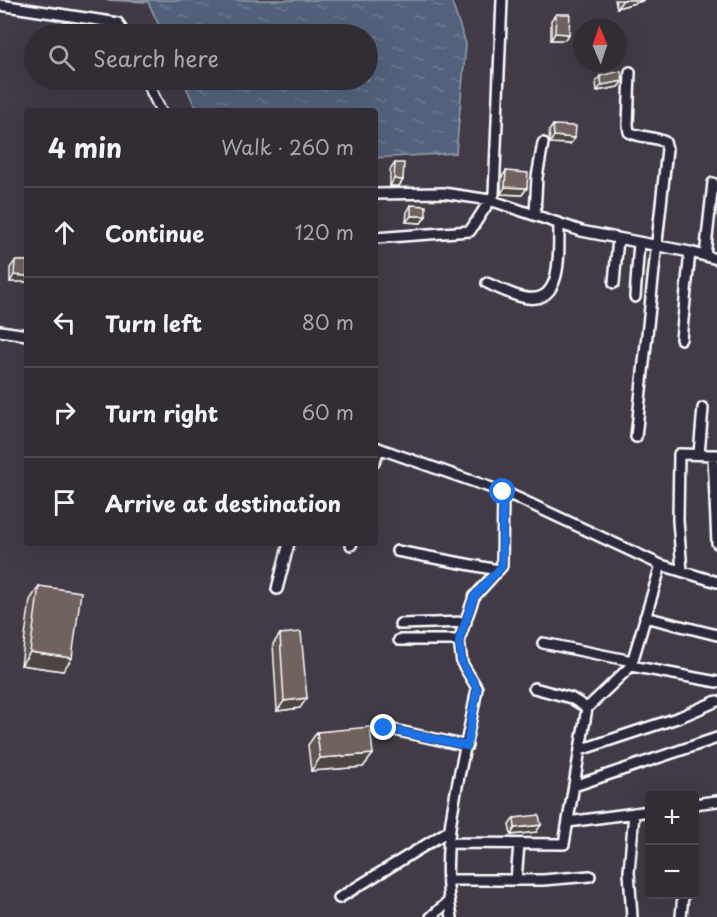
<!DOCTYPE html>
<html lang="en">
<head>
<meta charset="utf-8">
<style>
  :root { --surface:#322c35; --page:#3a343d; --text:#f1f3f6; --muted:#a8a7ad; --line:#4d4850 }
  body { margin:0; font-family:"Playpen Sans",sans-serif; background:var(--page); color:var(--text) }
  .controls { position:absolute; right:18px; bottom:18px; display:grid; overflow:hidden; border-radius:6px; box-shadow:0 6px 24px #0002 }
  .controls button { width:54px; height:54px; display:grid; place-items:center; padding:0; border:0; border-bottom:2px solid var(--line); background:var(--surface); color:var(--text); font:30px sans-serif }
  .compass { position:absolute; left:573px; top:18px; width:54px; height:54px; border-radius:50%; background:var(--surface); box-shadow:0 6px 24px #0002; rotate:358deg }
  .stop { position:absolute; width:18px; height:18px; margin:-14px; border:4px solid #1a73e8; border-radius:50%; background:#fff }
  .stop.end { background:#1a73e8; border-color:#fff; box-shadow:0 2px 6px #0008 }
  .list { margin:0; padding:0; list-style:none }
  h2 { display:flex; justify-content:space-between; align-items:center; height:78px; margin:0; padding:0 24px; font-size:26px }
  h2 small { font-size:20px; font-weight:400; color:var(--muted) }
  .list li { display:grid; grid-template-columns:39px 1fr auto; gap:18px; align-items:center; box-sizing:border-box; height:90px; padding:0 24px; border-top:2px solid var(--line) }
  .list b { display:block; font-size:22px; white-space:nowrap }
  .list em { font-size:20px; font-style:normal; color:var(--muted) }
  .icon { flex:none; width:33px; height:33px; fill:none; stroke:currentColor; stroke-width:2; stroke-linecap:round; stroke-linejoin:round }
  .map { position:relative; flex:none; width:717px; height:917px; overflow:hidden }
  .search { position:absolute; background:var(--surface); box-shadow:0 6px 24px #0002; left:24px; top:24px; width:354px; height:66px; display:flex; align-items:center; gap:15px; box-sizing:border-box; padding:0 21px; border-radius:33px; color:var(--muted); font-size:22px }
  .panel { position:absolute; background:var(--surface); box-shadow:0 6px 24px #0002; left:24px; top:108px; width:354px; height:438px; border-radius:6px }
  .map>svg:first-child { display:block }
  .water { fill:url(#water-ripples); stroke:#97a1b0; stroke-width:1.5 }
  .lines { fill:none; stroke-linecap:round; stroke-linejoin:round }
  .minor-casing { stroke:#fff; stroke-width:14 }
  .minor { stroke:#2f2a3d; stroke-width:9 }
  .wall { fill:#605451; stroke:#fff; stroke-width:1.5 }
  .shaded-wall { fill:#4e4542; stroke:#fff; stroke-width:1.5 }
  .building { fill:#70625e; stroke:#fff; stroke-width:1.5 }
  .route { stroke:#1a73e8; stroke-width:8 }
</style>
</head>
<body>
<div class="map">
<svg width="717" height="917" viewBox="0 0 717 917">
  <defs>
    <pattern id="water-ripples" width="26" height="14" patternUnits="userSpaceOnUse" patternTransform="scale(1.5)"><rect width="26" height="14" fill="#52627c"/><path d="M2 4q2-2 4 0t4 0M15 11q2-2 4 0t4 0" fill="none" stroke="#6c7a90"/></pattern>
  </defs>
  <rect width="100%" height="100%" fill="#423b47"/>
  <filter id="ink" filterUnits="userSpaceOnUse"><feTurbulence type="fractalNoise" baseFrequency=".0167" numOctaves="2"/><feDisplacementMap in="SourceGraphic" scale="12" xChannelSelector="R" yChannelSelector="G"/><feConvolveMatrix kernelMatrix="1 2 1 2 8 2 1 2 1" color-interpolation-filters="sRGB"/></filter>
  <g filter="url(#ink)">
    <path class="water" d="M105 0H451L466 44 456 153 375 158V111H197L183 80H368V34H163L148 2Z"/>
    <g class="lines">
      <g class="minor-casing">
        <path id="minor" d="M0 5 118 23 124 34
          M630 72 628 125 629 132C640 138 653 136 665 142L667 149 636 437
          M146 80 161 111
          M375 194 443 193 490 200 581 231 690 252 717 259
          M535 215 537 177 543 143
          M375 238 470 231 494 194 502 0
          M705 256 713 183
          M487 283C498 288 510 294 522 297 565 308 558 250 559 223
          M614 283 618 238
          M635 297 639 243
          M0 331 27 335
          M681 339 690 252
          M375 447 509 494 661 565 717 582
          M699 454 703 408
          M713 455 717 543
          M375 461 379 448
          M351 545 352 543
          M397 551 498 570
          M661 565 631 666 717 682
          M682 571 678 520 679 454 717 455
          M277 589 289 543
          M645 617 717 635
          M400 624 466 622
          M399 640H459
          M543 643 632 661
          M534 688 571 698 587 708
          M385 728 467 746
          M580 750 680 717 717 701
          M574 786 717 738
          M694 804 717 801
          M568 822 650 811
          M448 843 564 844 587 708 631 666
          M448 880H543L590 876
          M516 880 519 844
          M339 898 450 830
          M431 917 448 902
          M452 917C436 841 465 762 477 688L462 663 459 640 474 597 502 566 503 492
          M632 917 629 872 634 813
          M681 917 683 894"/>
      </g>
      <use href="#minor" class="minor"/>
    </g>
    <path class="wall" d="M615 0H643L642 1 617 8Z
      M556 14 569 34 564 40H551V20Z
      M600 76 618 87 597 91 596 82Z
      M553 125 575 138 570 144 550 143 549 131Z
      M395 163 403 180 399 186H390V170Z
      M506 171 527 188 522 195 501 194V178Z
      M411 205 426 216 421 223 406 222 407 212Z
      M15 261H27V282H10V268Z
      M39 586 63 671 21 665 30 600Z
      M280 634 300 708 277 711 273 644Z
      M317 732 373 754 363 767 311 771 308 745Z
      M514 818 536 832 511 835 509 825Z"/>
    <path class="shaded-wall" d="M623 0H643L642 1 617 8Z
      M555 33 569 34 564 40H551Z
      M623 81 618 87 597 91 602 85Z
      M554 136 575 138 570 144 550 143Z
      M394 179 403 180 399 186H390Z
      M505 187 527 188 522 195 501 194Z
      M411 216H426L421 223 406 222Z
      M14 275 27 276V282H10Z
      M30 652 72 658 63 671 21 665Z
      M307 698 300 708 277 711 284 701Z
      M373 754 363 767 311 771 320 758Z
      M541 825 536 832 511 835 515 828Z"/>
    <path class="building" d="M556 14H570L569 34 555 33Z
      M621 71 623 81 602 85 600 76Z
      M553 125 576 126 575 138 554 136Z
      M395 163H404L403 180 394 179Z
      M506 171 528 173 527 188 505 187Z
      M411 205 426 206V216H411Z
      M15 261H27V276L14 275Z
      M39 586 81 592 72 658 30 652Z
      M301 632 307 698 284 701 280 634Z
      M370 727 373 754 320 758 317 732Z
      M539 815 541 825 515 828 514 818Z"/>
  </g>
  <g class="lines" filter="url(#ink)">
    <path class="route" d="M384 728 467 746 477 688 462 663 459 640 474 597 502 566 503 492"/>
  </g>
</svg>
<div class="controls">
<button>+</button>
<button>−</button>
</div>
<svg class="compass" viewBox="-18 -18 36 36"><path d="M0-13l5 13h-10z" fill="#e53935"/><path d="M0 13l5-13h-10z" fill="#a8a7ad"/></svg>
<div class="stop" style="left:503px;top:492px"></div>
<div class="stop end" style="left:384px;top:728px"></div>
<div class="search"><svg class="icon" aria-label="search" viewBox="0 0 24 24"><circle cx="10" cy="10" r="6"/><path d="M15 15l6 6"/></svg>Search here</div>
<section class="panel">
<h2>4 min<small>Walk · 260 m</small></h2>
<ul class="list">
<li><svg class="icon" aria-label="ahead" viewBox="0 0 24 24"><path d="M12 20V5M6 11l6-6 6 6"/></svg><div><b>Continue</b></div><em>120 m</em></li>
<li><svg class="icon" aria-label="left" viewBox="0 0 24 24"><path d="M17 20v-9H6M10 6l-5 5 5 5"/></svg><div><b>Turn left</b></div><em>80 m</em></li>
<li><svg class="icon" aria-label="right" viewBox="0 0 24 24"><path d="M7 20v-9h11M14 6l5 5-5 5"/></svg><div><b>Turn right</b></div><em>60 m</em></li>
<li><svg class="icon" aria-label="arrive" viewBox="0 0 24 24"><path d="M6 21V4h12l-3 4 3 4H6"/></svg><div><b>Arrive at destination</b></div></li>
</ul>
</section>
</div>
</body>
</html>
